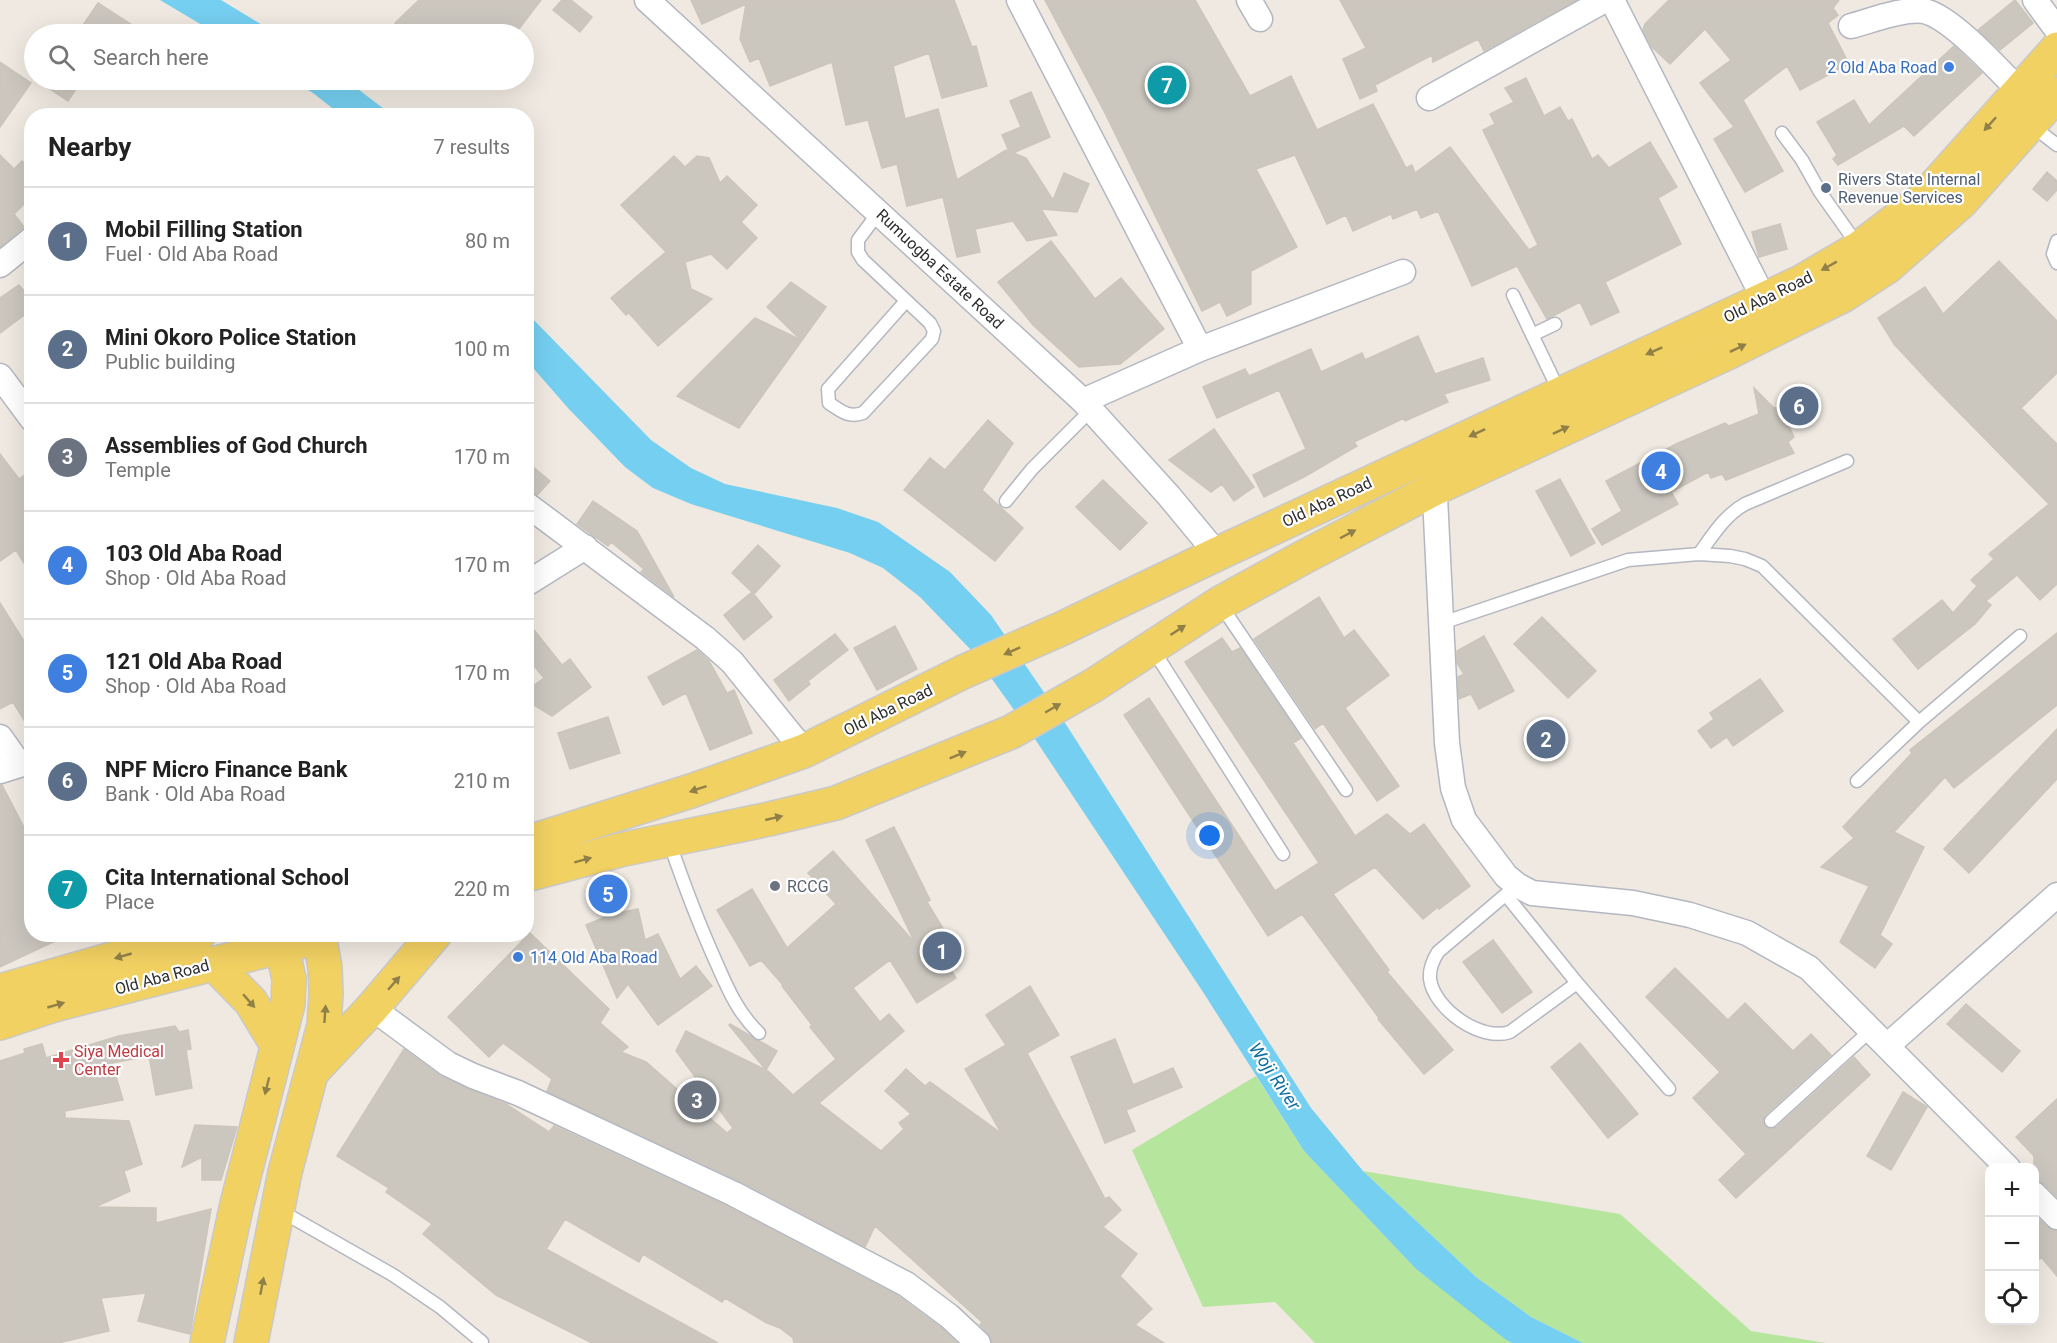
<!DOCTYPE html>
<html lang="en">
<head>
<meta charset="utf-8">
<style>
  :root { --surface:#fff; --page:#f6f6f6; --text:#222; --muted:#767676; --line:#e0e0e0; --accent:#2563eb }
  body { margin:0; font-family:Roboto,sans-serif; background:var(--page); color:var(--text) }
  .controls { position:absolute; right:18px; bottom:18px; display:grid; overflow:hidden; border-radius:12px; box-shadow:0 6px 24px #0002 }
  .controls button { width:54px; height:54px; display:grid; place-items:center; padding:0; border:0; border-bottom:2px solid var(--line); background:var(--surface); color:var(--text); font:30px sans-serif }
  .you { position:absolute; left:1210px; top:836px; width:21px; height:21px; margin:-15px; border:4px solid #fff; border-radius:50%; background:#1a73e8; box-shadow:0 0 0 9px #1a73e833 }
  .badge { display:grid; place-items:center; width:39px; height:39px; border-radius:50%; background:var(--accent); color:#fff; font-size:20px; font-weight:700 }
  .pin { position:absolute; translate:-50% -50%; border:3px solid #fff; box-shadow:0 2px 6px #0006 }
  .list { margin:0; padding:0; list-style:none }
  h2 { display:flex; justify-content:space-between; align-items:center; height:78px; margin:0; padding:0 24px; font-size:26px }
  h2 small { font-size:20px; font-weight:400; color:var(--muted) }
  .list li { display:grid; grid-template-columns:39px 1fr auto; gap:18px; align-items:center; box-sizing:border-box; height:108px; padding:0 24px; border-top:2px solid var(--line) }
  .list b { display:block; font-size:22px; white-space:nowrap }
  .list p { margin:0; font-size:20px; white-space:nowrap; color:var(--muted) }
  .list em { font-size:20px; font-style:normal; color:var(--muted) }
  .icon { flex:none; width:33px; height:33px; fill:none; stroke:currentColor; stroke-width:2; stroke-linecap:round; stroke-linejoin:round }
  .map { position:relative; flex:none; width:2057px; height:1343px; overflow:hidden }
  .search { position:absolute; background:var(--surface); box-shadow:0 6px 24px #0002; left:24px; top:24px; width:510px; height:66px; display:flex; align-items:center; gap:15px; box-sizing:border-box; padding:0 21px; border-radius:33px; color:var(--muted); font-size:22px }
  .panel { position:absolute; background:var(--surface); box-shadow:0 6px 24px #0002; left:24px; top:108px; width:510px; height:834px; border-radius:24px }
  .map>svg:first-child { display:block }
  .green { fill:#b6e59e }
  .water { fill:#75cff0 }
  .building { fill:#cbc7bf; stroke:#cbc5ba; stroke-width:1.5 }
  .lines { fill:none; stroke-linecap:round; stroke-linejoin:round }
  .lane-casing { stroke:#b4b7c1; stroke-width:15 }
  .street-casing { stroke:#b4b7c1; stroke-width:27 }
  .primary-casing { stroke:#c9c9c9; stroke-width:36 }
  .lane { stroke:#fff; stroke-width:12 }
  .street { stroke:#fff; stroke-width:24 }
  .primary { stroke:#f2d163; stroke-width:33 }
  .oneway { fill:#908048 }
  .shop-dot { fill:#3f7fe0; stroke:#fff; stroke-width:2 }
  .service-dot { fill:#5c6f8a; stroke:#fff; stroke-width:2 }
  .worship-dot { fill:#6b7280; stroke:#fff; stroke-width:2 }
  .health-dot { fill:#e0444e; stroke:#fff; stroke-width:2 }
  .labels { text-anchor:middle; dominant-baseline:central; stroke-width:4.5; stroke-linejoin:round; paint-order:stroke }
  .shop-label { font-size:16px; fill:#366cbe; stroke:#fff; text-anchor:end }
  .service-label { font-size:16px; fill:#4e5e75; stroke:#fff; text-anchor:start }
  .street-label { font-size:16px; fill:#2e2e2e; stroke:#fff }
  .worship-label { font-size:16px; fill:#5b616d; stroke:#fff; text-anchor:start }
  .health-label { font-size:16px; fill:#be3a42; stroke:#fff; text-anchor:start }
  .water-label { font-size:18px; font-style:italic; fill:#0d6fa3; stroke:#fff }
</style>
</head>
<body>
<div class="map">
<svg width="2057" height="1343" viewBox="0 0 2057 1343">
  <rect width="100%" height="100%" fill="#efe9e1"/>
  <path class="green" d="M1256 1076 1304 1151 1416 1269 1512 1343H1315L1275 1302 1203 1307 1132 1150Z
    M1363 1171 1620 1214 1751 1331 1826 1343H1583L1531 1317 1476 1277Z"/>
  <path class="water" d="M160 0H221L277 34H217Z
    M291 80H346L392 115H341L313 93Z
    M526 312 651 440 691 468 725 484 837 508 878 522 950 572 991 615 1067 726 1311 1108 1363 1171 1476 1277 1531 1317 1583 1343H1512L1505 1339 1416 1269 1304 1151 1203 992 1037 742 972 651 920 597 883 568 850 553 691 504 653 488 625 467 568 408 527 361Z"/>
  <path class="building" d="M419 0H541L515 34H406L395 23Z
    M562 0H571L592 17 580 32 553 10Z
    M691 0H954L972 47 976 46 987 86 942 98 929 53 893 66 905 119 938 109 957 180 1006 150 1009 151 1002 135 1021 127 1010 101 1031 92 1050 137 1013 153 1026 158 1053 200 1064 173 1089 184 1077 212 1041 209 1057 235 1027 241 1013 221 975 229 980 252 957 257 943 197 907 206 897 164 882 168 868 120 846 125 832 62 770 86 759 58 750 62 740 39 746 4 702 24Z
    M1045 0H1195L1250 96 1291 76 1317 130 1373 104 1406 168 1412 165 1415 173 1450 147 1529 250 1538 245 1483 130 1495 124 1490 114 1514 102 1505 88 1526 78 1544 116 1560 107 1568 121 1572 119 1592 159 1598 155 1609 168 1650 142 1677 187 1658 198 1681 244 1605 282 1619 312 1591 325 1580 302 1547 319 1517 266 1472 286 1438 211 1421 218 1417 209 1393 219 1391 214 1353 231 1346 215 1327 224 1295 155 1256 169 1297 247 1251 271V304L1227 316 1220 302 1202 311 1105 113Z
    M1340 0H1576L1484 51 1478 39 1433 62 1432 55 1375 85 1377 91 1360 99 1343 59 1366 48Z
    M1669 0H1839L1833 8 1838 15 1828 23 1849 64 1800 90 1787 66 1743 100 1783 171 1745 192 1714 139 1734 127 1700 83 1731 60 1705 29 1670 64 1652 47 1643 30 1645 24Z
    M2015 0 2033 23 2000 50 1978 30Z
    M98 3 146 34H77Z
    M1954 46 1982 73 1914 136 1904 126 1838 165 1833 159 1837 155 1817 122 1854 100 1869 125Z
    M0 62 31 83 0 127Z
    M36 80H82L68 101Z
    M0 155 14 169 22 161 32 170V196L14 214 24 227 0 247Z
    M674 156 685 167 697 156 709 158 720 183 727 176 757 205 741 222 757 238 727 269 711 254 685 262 691 289 712 299 658 346 629 313 626 315 611 298 666 252 621 205Z
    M2047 172 2057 181V190L2047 201 2033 189Z
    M1780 224 1787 249 1759 257 1752 232Z
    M1051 241 1095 299 1121 278 1164 329 1120 364 1079 367 1033 325 998 282Z
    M1999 261 2057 321V373L2021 408 2057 444V584L2040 600 2017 575 1986 601 1991 605 1975 624 1918 669 1893 639 1942 600 1953 613 1977 586 1971 580 1994 559 1989 554 2049 504 1933 386 1894 344 1878 318 1925 287 1943 314Z
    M791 282 826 307 739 428 677 396 755 318 801 340 767 307Z
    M19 285 32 300V309L0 333V298Z
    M1418 336 1435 374 1483 358 1490 380 1444 394 1448 402 1405 421 1404 418 1354 442 1357 446 1304 477 1264 497 1253 475 1306 449 1279 390 1217 418 1203 387 1245 369 1249 376 1311 349 1321 372 1362 353 1365 360Z
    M1754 388 1774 408 1780 407 1794 437 1788 442 1794 453 1726 480 1722 474 1711 478 1708 472 1671 492 1678 504 1602 545 1592 529 1622 511 1606 481 1676 444 1725 423 1729 426 1759 414Z
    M988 420 1013 443 982 490 1023 528 995 561 904 490 930 458 945 470Z
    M1214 429 1254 487 1234 501 1222 484 1211 492 1169 460Z
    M0 454 19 479 32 470V576L16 550 0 561Z
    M526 461 550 481 537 495 526 490Z
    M1560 479 1595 543 1571 556 1536 491Z
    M1103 480 1147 523 1120 550 1076 507Z
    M593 501 637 531 674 597 641 572 644 569 611 542 608 546 577 524Z
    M758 545 780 566 754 594 732 573Z
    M752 592 772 617 744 640 724 615Z
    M1319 597 1344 638 1354 630 1389 675 1345 708 1399 786 1377 801 1323 723 1315 729 1254 639Z
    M0 603 32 654V733L13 702 0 709Z
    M1542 617 1596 671 1568 698 1514 644Z
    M526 620 562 665 570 659 591 687 552 716 526 700V691L544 678 526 656Z
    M895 626 917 669 877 690 854 648Z
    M2057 633V705L1954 788 1945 777 1894 832 1924 847 1880 935 1892 944 1875 968 1840 942 1869 886 1821 867 1854 838 1843 827 1912 753 1910 750Z
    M835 634 848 650 808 681 810 684 789 701 774 680Z
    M1484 636 1514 691 1479 709 1471 694 1459 699 1458 677 1464 674 1457 663V651Z
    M1222 638 1232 652 1240 648 1301 738 1293 743 1355 836 1387 814 1410 834 1424 824 1470 886 1439 909 1438 907 1423 919 1375 867 1333 894 1389 970 1387 972 1453 1050 1424 1074 1378 1019 1379 1018 1302 914 1268 936 1124 715 1149 698 1275 891 1319 863 1185 662Z
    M697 650 709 661 727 693 734 690 752 733 710 750 686 693 663 705 648 677Z
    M1760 679 1783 711 1733 746 1727 737 1711 748 1698 731 1714 719 1710 713Z
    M608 717 620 753 570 769 558 733Z
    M2057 729V779L1969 873 1944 849Z
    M0 785H2L32 843V934H70L0 967Z
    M894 827 930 900 927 902 950 940 937 948 956 978 917 1003 890 960 853 988 880 1022 889 1014 904 1031 819 1103 881 1151 904 1129 899 1123 911 1114 885 1091 906 1069 925 1086 930 1082 1001 1133 965 1069 1006 1045 986 1015 1030 986 1059 1035 1027 1053 1105 1199 1109 1197 1121 1210 1103 1227 1137 1254 1120 1276 1152 1309 1135 1325 1164 1343H992L988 1333 980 1325 982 1322 875 1226 865 1247 740 1181 547 1091 552 1079 503 1043 489 1057 448 1017 530 933 609 1009 600 1023 628 1047 621 1052 646 1062 727 1133 733 1128 676 1051 686 1031 768 1071 793 1095 836 1059 810 1027 812 1025 782 986 783 985 761 960 750 966 717 910 752 889 787 948 836 904 808 873 833 851 915 943 866 840Z
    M638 909 645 940 658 934 680 979 696 966 712 986 658 1025 628 984 617 998 586 925 610 915Z
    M1493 940 1532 992 1502 1013 1463 962Z
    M1675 968 1728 1020 1745 1003 1793 1051 1811 1034 1831 1055 1765 1115 1763 1122 1768 1129 1777 1127 1854 1057 1870 1075 1736 1198 1719 1180 1746 1154 1693 1098 1720 1072 1646 997Z
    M1966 1004 2020 1051 2002 1072 1947 1024Z
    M730 1024 777 1051 766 1070 729 1025Z
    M175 1026 179 1032 188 1030 191 1049 186 1050 192 1088 156 1095 149 1056 112 1063 123 1100 65 1111V1118L129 1121 142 1164 124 1171 130 1191 95 1207 156 1208V1223L211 1209 190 1334 138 1321 146 1293 101 1298 109 1331 58 1343H0V1061L25 1053 24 1049 42 1044 46 1058 119 1036Z
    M1115 1039 1133 1085 1173 1068 1182 1087 1126 1110 1135 1131 1105 1143 1071 1057Z
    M1580 1043 1638 1114 1608 1138 1551 1067Z
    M404 1049 442 1077 468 1089 506 1104 549 1132 554 1126 728 1207 898 1296 940 1327 957 1343H794L793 1338 780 1328 765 1322 725 1298 722 1302 643 1254 639 1262 565 1219 546 1249 718 1343H592L496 1295 423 1234 432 1224 386 1192 389 1188 337 1156Z
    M1903 1092 1927 1107 1891 1170 1867 1156Z
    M2057 1099V1197L2044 1184 2034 1180V1156L2016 1137Z
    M195 1125 237 1127 221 1180H202V1157L182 1167Z
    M2034 1215 2047 1227 2057 1231V1276L2042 1258 2034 1261Z"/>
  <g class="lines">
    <g class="lane-casing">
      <path id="lane" d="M2031 125 2057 145
        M1782 133 1802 160 1820 192 1859 247
        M879 212 858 240V252L863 260 930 323 934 331 932 339 863 413C848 418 841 411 829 403L828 389 906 301
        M2057 241 2053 254 2057 263
        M1513 295 1560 393
        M1532 335 1555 324
        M1006 501 1032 469 1091 410
        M1699 554C1713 535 1724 516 1745 504L1847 461
        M1220 604 1346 790
        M1442 623 1628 560 1699 554 1730 556 1745 559 1762 566 1919 722 2020 636
        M1152 648 1283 854
        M1857 781 1919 722
        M669 841C683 882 698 922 716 962 728 989 737 1012 759 1033
        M1517 885 1438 952C1433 960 1429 969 1430 979 1434 1009 1481 1042 1510 1032L1577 983 1669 1089
        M1506 895 1577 983
        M1771 1121 1871 1030
        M279 1210 393 1275 440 1307 482 1342"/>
    </g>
    <g class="street-casing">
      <path id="street" d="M647 0 1083 401 1169 496 1217 554
        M1019 0 1200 349
        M1249 0 1260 19
        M1612 0 1764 299
        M2035 0 2057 30
        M1851 26C1870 21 1904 8 1924 11 1952 17 1998 70 2020 91
        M1429 98 1605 0
        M0 265 32 239
        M0 376 32 419
        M1083 401 1200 349 1403 272
        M1434 476 1447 743 1453 788 1464 820 1506 876 1517 885 1532 893 1633 903 1690 915 1747 933 1809 968 2008 1168
        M526 504 705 638 732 662 804 751
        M526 584 585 547
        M0 737 19 764
        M0 771 32 761
        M372 1008 448 1064 473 1076 518 1093 734 1194 906 1284 949 1316 978 1343
        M1887 1046 2057 895
        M2034 1194 2057 1217"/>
    </g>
    <g class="primary-casing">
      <path id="primary" d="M526 843 691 791 804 751 963 672 1061 629 1217 554 1801 282 1859 248 1923 199 2057 49
        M526 875 620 850 769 819 836 803 1011 732 1094 685 1220 603 1304 557 1436 488 1725 354 1844 295 1887 267 1961 202 2057 94
        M213 963 251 1002 277 1045
        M0 991 199 934
        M0 1023 54 1005 302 941
        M313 1071 372 1008 435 934
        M207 1343 237 1204 288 1004 289 979 279 934
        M251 1343 285 1172 324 1025 326 994 325 968 319 934"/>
    </g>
    <use href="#lane" class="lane"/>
    <use href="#street" class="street"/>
    <use href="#primary" class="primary"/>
  </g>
  <defs><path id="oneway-solid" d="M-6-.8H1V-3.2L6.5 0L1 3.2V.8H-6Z" transform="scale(1.5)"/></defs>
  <g class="oneway">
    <use href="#oneway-solid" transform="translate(1990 124) rotate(132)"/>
    <use href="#oneway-solid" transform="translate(1829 266) rotate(151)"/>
    <use href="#oneway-solid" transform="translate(1738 348) rotate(-26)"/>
    <use href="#oneway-solid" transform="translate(1654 351) rotate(156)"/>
    <use href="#oneway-solid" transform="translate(1561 430) rotate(-25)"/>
    <use href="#oneway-solid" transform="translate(1477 433) rotate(155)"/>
    <use href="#oneway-solid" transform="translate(1348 534) rotate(-28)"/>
    <use href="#oneway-solid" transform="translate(1178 630) rotate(-33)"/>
    <use href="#oneway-solid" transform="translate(1012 651) rotate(156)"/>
    <use href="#oneway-solid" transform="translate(1053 708) rotate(-30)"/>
    <use href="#oneway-solid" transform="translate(958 755) rotate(-22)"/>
    <use href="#oneway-solid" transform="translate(698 789) rotate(161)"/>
    <use href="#oneway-solid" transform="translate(774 818) rotate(-13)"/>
    <use href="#oneway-solid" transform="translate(583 860) rotate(-15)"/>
    <use href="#oneway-solid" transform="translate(123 956) rotate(164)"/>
    <use href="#oneway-solid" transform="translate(394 983) rotate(-49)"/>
    <use href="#oneway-solid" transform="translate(249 1001) rotate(49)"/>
    <use href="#oneway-solid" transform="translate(56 1005) rotate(-16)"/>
    <use href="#oneway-solid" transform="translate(325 1014) rotate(-86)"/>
    <use href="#oneway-solid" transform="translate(267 1086) rotate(104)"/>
    <use href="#oneway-solid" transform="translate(262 1286) rotate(-79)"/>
  </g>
  <g class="shop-dot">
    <circle cx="1949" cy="67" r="6"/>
    <circle cx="518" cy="957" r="6"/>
  </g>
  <circle class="service-dot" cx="1826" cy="188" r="6"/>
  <circle class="worship-dot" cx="775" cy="886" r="6"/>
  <path class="health-dot" d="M58 1051h6v6h6v6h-6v6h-6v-6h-6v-6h6z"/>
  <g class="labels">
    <g class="shop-label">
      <text x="1937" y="67">2 Old Aba Road</text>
      <text x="530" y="957" text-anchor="start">114 Old Aba Road</text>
    </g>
    <g class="service-label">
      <text x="1838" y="179">Rivers State Internal<tspan x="1838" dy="18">Revenue Services</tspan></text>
    </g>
    <g class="street-label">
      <text transform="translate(940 269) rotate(43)">Rumuogba Estate Road</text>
      <text transform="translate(1768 297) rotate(-26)">Old Aba Road</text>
      <text transform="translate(1327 502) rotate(-25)">Old Aba Road</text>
      <text transform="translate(888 710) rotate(-26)">Old Aba Road</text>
      <text transform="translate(162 977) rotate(-15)">Old Aba Road</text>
    </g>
    <g class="worship-label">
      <text x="787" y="886">RCCG</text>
    </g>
    <g class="health-label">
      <text x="74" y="1051">Siya Medical<tspan x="74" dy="18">Center</tspan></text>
    </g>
    <g class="water-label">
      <text transform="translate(1275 1076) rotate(56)">Woji River</text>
    </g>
  </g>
</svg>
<div class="controls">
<button>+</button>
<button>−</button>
<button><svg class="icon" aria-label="locate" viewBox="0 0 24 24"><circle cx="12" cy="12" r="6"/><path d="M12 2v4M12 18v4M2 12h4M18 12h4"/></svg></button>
</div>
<div class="you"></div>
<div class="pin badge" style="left:942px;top:951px;background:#5c6f8a">1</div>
<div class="pin badge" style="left:1546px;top:739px;background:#5c6f8a">2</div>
<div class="pin badge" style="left:697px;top:1100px;background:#6b7280">3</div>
<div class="pin badge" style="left:1661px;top:471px;background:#3f7fe0">4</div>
<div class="pin badge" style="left:608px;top:894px;background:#3f7fe0">5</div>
<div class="pin badge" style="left:1799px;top:406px;background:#5c6f8a">6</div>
<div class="pin badge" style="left:1167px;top:85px;background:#0f9aa8">7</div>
<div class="search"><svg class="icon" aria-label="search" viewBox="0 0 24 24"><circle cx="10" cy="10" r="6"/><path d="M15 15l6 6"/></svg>Search here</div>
<section class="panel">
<h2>Nearby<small>7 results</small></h2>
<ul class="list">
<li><span class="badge" style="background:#5c6f8a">1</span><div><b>Mobil Filling Station</b><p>Fuel · Old Aba Road</p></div><em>80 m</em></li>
<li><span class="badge" style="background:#5c6f8a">2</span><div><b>Mini Okoro Police Station</b><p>Public building</p></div><em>100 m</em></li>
<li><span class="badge" style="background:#6b7280">3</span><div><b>Assemblies of God Church</b><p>Temple</p></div><em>170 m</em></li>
<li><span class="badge" style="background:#3f7fe0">4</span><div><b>103 Old Aba Road</b><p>Shop · Old Aba Road</p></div><em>170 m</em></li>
<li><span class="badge" style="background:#3f7fe0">5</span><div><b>121 Old Aba Road</b><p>Shop · Old Aba Road</p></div><em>170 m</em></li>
<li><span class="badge" style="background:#5c6f8a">6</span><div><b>NPF Micro Finance Bank</b><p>Bank · Old Aba Road</p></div><em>210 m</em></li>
<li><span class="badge" style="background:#0f9aa8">7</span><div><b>Cita International School</b><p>Place</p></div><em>220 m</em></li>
</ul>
</section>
</div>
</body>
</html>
